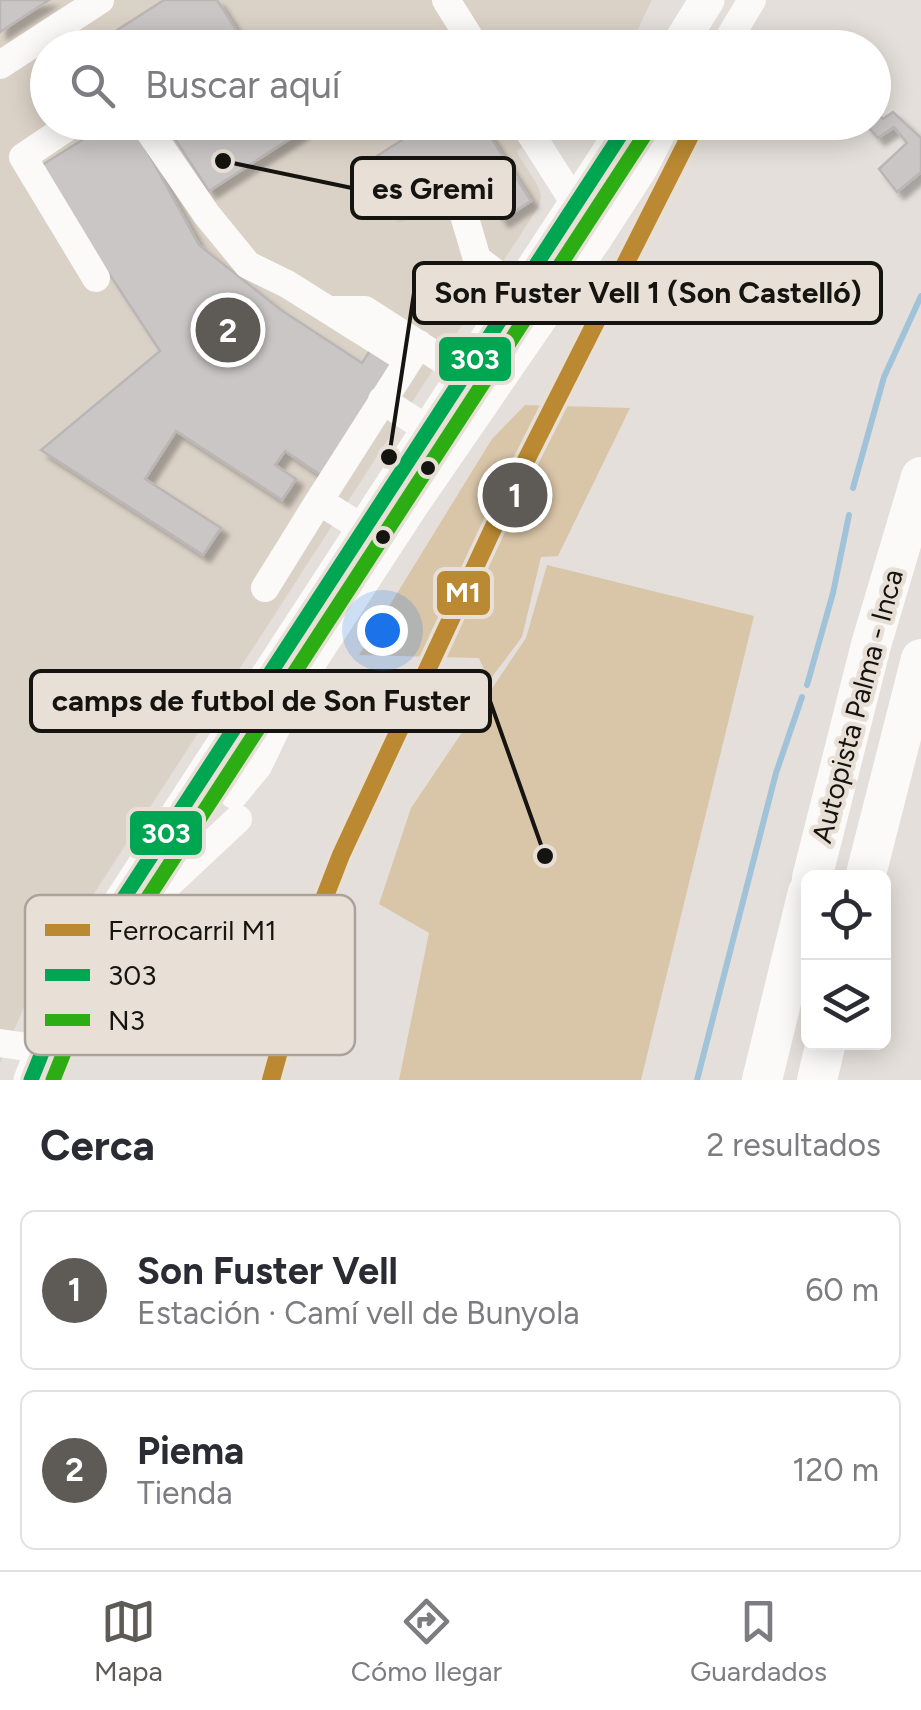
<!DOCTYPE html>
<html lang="es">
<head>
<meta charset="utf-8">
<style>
  :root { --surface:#fff; --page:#f7f7f7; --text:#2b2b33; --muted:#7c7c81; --line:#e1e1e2; --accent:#5e5b57 }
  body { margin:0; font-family:Figtree,sans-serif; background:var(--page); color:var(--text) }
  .controls { position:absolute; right:30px; bottom:30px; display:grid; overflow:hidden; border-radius:15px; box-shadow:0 5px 25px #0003 }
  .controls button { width:90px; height:90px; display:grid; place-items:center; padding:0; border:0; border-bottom:2px solid var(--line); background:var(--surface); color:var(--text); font:50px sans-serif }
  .you { position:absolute; left:382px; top:630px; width:35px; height:35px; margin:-25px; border:8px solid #fff; border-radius:50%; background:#1a73e8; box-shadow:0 0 0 15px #1a73e833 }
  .badge { display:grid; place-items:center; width:65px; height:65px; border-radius:50%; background:var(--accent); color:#fff; font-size:32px; font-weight:700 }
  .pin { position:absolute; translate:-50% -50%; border:5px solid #fff; box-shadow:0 2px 10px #0006 }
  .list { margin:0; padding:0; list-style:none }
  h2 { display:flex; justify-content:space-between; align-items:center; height:130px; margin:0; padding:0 40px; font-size:42px }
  h2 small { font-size:32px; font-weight:400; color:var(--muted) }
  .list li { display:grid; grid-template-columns:65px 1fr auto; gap:30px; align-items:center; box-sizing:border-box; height:160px; margin:0 20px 20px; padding:0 20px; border:2px solid var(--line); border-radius:15px }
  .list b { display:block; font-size:38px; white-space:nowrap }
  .list p { margin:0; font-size:32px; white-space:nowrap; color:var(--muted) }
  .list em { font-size:32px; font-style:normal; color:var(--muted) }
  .icon { flex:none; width:55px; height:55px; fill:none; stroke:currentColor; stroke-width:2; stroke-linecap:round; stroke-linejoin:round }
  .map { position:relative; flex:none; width:921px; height:1080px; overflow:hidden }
  .search { position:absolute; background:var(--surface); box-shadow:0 5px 25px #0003; left:30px; right:30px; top:30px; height:110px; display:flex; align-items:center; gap:25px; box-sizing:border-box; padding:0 35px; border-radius:55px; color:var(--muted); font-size:38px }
  .sheet { height:490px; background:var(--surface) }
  nav { display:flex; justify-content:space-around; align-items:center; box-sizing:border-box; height:140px; border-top:2px solid var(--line); background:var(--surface); font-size:28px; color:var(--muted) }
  nav a { display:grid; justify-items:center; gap:5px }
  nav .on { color:var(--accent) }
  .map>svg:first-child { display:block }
  .built { fill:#dbd2c7 }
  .green { fill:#d9c5a8 }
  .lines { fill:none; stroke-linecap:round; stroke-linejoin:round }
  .stream { stroke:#a1c3d9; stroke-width:6 }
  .building { fill:#cac6c5; stroke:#bab6b5; stroke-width:2.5; filter:url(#shadow) }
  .minor { stroke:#fbfaf9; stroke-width:28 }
  .major { stroke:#fbfaf9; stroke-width:35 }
  .highway { stroke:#fbfaf9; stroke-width:40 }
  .bus-1-casing { stroke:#e8e0d6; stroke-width:22 }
  .bus-2-casing { stroke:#e8e0d6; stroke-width:22 }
  .bus-1 { stroke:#00a651; stroke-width:15 }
  .bus-2 { stroke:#2cad13; stroke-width:15 }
  .rail-1-casing { stroke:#e8e0d6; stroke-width:25 }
  .rail-1 { stroke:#ba8932; stroke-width:18 }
  .bus-dot { fill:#161410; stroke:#e8e0d6; stroke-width:4 }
  .labels { text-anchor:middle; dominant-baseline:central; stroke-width:9; stroke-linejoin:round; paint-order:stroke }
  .street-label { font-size:28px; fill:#161410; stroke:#e8e0d6 }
  .key { fill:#e8e0d6; stroke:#a9a39b; stroke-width:2.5 }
  .key-label { font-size:28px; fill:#161410 }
  .leader { fill:none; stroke:#161410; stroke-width:4 }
  .callout-dot { fill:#161410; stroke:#e8e0d6; stroke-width:4 }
  .callout { fill:#e8e0d6; stroke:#161410; stroke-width:4 }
  .callout-label { font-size:30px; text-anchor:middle; font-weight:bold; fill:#161410 }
  .line-badge { stroke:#e8e0d6; stroke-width:4 }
  .badge-label { font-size:28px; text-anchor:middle; font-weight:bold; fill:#fff }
</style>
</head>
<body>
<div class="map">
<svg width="921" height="1080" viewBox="0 0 921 1080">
  <defs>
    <filter id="shadow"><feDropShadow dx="7" dy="7" stdDeviation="2.5" flood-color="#0004"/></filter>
  </defs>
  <rect width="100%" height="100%" fill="#e4dfda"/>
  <path class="built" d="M0 0H652L629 47 48 48V122L592 123 579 132 564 131 557 126 516 151 538 186 541 196 539 206 31 991 0 1063Z"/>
  <path class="green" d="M525 405 630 408 558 556 541 557 522 637 489 681 479 658 359 655 492 439Z
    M547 565 754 616 641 1080H399L429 933 379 904 411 808 526 638Z"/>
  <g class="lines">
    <path class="stream" d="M853 488 884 377 921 296
      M807 685 833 593 849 515
      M697 1080 776 773 802 697"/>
  </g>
  <path class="building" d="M0 0H49L0 32Z
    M164 0H217L248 48H115L108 36Z
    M874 112 883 119 893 112 921 138V172L897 192 879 169 907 143 894 127 878 138 864 122H874Z
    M111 122H131L199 245 281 310 362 363 371 349 395 365 322 476 285 451 275 465 296 479 282 500 176 431 145 479 221 528 203 555 41 450 160 351 39 167Z
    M164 122H297L302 131 209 191Z
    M430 122H481L531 201 502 220 467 164 393 211 363 165Z"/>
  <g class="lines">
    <path class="minor" d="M446 0 476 48
      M723 48 752 0
      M0 65 100 0
      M75 122 23 157 96 278
      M143 122 207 215 248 265 287 284 408 360
      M523 122 576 205
      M464 215 477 259 518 290
      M330 310H365L463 373
      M382 400 427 429
      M364 529 319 501 419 344
      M265 588 319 501
      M234 795 258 766 294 691 412 510 599 238 674 122
      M109 920 159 893 238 819
      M0 1043 42 1049"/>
    <path class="major" d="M677 48 707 0
      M31 1080 73 976 629 122"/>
    <path class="highway" d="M812 878 871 645 921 477
      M865 878 921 659
      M762 1080 808 892
      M817 1080 826 1042"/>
    <g class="bus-1-casing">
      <path id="bus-1" d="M31 1080 73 976 629 122"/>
    </g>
    <g class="bus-2-casing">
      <path id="bus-2" d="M53 1080 91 985 646 133"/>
    </g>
    <use href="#bus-1" class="bus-1"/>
    <use href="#bus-2" class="bus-2"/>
    <g class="rail-1-casing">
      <path id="rail-1" d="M271 1080 315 922 341 855 510 492 697 122"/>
    </g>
    <use href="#rail-1" class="rail-1"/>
  </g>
  <g class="bus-dot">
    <circle cx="428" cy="468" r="9"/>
    <circle cx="383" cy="537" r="9"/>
  </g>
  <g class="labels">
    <g class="street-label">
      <text transform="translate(857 706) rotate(-75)">Autopista Palma - Inca</text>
    </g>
  </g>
  <rect x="25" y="895" width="330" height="160" rx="15" class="key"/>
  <rect x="45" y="924" width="45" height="12" fill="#ba8932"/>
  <rect x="45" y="969" width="45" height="12" fill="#00a651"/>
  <rect x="45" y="1014" width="45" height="12" fill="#2cad13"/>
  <g class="key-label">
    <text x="108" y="940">Ferrocarril M1</text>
    <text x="108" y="985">303</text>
    <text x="108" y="1030">N3</text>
  </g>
  <path class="leader" d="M223 161L352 188M389 457L414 293M545 856L490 701"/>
  <g class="callout-dot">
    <circle cx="223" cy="161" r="10"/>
    <circle cx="389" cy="457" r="10"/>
    <circle cx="545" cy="856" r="10"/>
  </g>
  <g class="callout">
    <rect x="352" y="158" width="162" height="60" rx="10"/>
    <rect x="414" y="263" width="467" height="60" rx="10"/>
    <rect x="31" y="671" width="459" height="60" rx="10"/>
  </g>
  <g class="callout-label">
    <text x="433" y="199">es Gremi</text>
    <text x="648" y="303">Son Fuster Vell 1 (Son Castelló)</text>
    <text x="261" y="711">camps de futbol de Son Fuster</text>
  </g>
  <g class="line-badge">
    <rect x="437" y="335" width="76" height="48" rx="10" fill="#00a651"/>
    <rect x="435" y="569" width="57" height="48" rx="10" fill="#ba8932"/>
    <rect x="128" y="809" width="76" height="48" rx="10" fill="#00a651"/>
  </g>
  <g class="badge-label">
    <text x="475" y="369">303</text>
    <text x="463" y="602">M1</text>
    <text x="166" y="843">303</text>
  </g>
</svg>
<div class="controls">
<button><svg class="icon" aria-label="locate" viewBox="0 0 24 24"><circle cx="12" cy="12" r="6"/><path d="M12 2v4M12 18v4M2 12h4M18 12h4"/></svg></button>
<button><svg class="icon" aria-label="layers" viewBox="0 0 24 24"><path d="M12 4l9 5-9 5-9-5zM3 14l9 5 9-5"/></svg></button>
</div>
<div class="you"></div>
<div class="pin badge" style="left:515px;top:495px">1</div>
<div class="pin badge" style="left:228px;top:330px">2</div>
<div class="search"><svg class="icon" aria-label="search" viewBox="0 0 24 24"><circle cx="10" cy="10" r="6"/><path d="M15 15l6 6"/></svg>Buscar aquí</div>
</div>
<section class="sheet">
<h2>Cerca<small>2 resultados</small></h2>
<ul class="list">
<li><span class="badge">1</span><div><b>Son Fuster Vell</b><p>Estación · Camí vell de Bunyola</p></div><em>60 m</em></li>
<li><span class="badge">2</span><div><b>Piema</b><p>Tienda</p></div><em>120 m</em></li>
</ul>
</section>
<nav>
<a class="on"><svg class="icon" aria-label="map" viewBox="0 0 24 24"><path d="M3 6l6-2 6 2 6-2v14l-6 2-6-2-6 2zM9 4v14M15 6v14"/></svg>Mapa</a>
<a><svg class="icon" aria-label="directions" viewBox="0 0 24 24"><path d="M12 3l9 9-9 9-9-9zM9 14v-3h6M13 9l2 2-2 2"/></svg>Cómo llegar</a>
<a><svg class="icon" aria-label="saved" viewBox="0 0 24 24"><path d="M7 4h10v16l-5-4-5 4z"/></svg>Guardados</a>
</nav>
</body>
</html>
